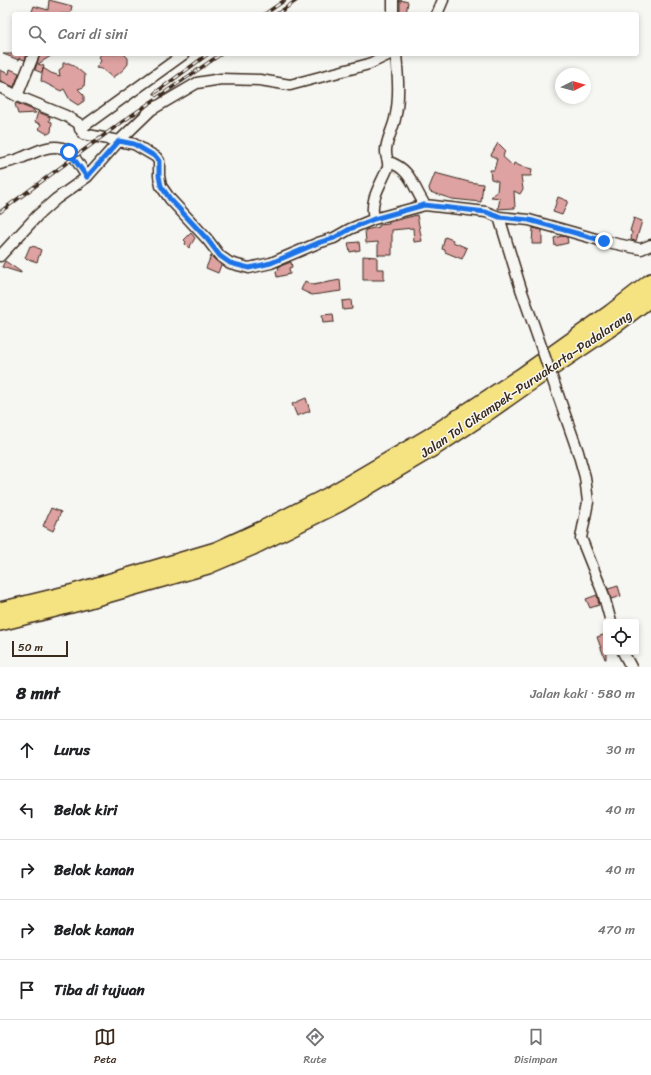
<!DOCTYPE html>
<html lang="id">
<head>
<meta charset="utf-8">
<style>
  :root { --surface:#fff; --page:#f6f6f6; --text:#202124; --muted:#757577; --line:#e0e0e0; --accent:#3b2a1e }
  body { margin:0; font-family:Sriracha,sans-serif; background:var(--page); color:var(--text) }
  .controls { position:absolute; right:12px; bottom:12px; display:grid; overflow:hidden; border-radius:4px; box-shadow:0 2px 6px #0003 }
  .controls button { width:36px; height:36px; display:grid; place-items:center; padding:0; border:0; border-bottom:1px solid var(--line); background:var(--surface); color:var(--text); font:20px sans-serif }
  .compass { position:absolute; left:555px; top:68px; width:36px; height:36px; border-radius:50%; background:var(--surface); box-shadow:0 2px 6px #0003; rotate:84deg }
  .scale { position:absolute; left:12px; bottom:10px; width:56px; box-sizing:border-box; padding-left:4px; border:2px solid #3b2a1e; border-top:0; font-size:11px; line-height:14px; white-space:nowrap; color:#3b2a1e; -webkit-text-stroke:3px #f6f6f2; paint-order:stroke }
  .stop { position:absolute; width:12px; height:12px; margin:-9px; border:3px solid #1a73e8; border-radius:50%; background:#fff }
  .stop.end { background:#1a73e8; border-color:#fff; box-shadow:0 1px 4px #0008 }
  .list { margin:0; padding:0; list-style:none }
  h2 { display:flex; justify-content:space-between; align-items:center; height:52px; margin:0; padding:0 16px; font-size:17px }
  h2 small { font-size:13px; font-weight:400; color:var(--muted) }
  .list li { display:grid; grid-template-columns:26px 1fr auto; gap:12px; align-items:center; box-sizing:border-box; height:60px; padding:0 16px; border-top:1px solid var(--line) }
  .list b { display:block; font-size:15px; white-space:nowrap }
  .list em { font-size:13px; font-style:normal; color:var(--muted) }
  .icon { flex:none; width:22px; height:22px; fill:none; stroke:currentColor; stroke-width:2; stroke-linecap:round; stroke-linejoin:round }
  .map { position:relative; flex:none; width:651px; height:667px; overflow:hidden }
  .search { position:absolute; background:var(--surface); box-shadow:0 2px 6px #0003; left:12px; right:12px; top:12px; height:44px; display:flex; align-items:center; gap:10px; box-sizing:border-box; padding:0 14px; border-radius:4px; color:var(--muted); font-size:15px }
  .sheet { height:352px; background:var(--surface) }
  nav { display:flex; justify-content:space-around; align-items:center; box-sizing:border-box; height:56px; border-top:1px solid var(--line); background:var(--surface); font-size:11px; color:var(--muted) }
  nav a { display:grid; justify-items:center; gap:2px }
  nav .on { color:var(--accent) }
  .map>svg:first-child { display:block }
  .building { fill:#dda2a1; stroke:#3b2a1e }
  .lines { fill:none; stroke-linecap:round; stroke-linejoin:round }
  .minor-casing { stroke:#3b2a1e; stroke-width:13 }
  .highway-casing { stroke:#3b2a1e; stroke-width:18 }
  .minor { stroke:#f6f6f2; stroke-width:10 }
  .highway { stroke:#f5e382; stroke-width:15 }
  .rail-casing { stroke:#3b2a1e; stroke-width:3.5 }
  .rail { stroke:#f6f6f2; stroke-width:2; stroke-dasharray:6; stroke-linecap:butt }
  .minor-bridge-casing { stroke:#3b2a1e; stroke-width:13; stroke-linecap:butt }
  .minor-bridge { stroke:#f6f6f2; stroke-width:10 }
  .route { stroke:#1a73e8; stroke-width:5 }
  .labels { text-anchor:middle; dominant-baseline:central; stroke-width:3; stroke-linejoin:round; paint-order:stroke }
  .street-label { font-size:13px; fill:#3b2a1e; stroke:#f6f6f2 }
</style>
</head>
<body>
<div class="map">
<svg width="651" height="667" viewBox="0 0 651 667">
  <rect width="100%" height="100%" fill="#f6f6f2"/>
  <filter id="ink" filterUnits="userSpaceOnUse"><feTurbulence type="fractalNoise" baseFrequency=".025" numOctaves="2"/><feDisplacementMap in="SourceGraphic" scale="8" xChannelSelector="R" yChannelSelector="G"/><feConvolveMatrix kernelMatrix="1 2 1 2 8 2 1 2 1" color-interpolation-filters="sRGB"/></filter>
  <g filter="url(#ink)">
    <path class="building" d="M49 0 72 6 70 14H31L34 6 48 10Z
      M400 0 408 2 406 14H400Z
      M3 54H27L25 60 19 58V60Z
      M40 54H54L38 64 44 66 42 73 35 70Z
      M101 54H124L128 58V64L124 69 117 75H115L113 78 102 69 96 68 101 61 99 57Z
      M63 63H69L73 65 85 75 84 87 78 89 84 95V101L78 105 70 100 64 89 61 91 41 81 43 68 51 73 60 76 59 70 63 67Z
      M10 69 19 73 14 87 0 81V70L9 74Z
      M16 103 33 110 36 113 18 114 15 104Z
      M38 112 50 117 49 121 52 122 51 132 48 134 44 132 39 129 41 124 35 122Z
      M498 143 505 150 503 157 513 166 514 163 520 166 532 169 531 176H521L523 189 520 194 514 191 515 208 498 209 500 198 491 197 497 192 498 181 491 179 490 170H494L497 159 491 155Z
      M435 173 469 182 483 184 481 202 452 199 430 192 429 188Z
      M558 197 568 201 562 215 553 212Z
      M417 215 422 241 414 242 413 228 392 230V255H378V242L366 243 365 230 379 227V225L389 224V222Z
      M634 218 642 221 636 241 631 240 632 232 630 231Z
      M533 228 542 230V244H532Z
      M191 233 195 238 189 248 185 244 186 242 184 240Z
      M562 236 567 237 568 243 555 246 554 238Z
      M445 237 453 240V242L467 248 462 259 445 252V250L442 249Z
      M359 242 360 250 350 252 348 243Z
      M30 246 36 247 41 250 37 262 25 258Z
      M211 256 221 265 218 273 206 268Z
      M363 256 377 257V269H384V280H363Z
      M5 261 21 272V273L2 267Z
      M291 262 292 267 289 268 290 274 277 277 276 271 279 270 278 267Z
      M340 280 341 291 312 295 301 290 305 281 313 285Z
      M351 300 352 309 343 310 342 301Z
      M333 314 334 322 323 323 322 315Z
      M306 398 310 411 297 416 292 404Z
      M51 508 61 512 53 531 43 526Z
      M618 586 621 596 611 599 608 589Z
      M597 595 599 605 590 608 586 599Z
      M606 634V659H605L597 637Z"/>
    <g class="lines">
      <g class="minor-casing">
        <path id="minor" d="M393 14V0
          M437 14 443 0
          M0 87 17 96 66 116 78 123 83 134 134 144 156 157 159 161V176L161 186 170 199 207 239 220 256 230 263 249 268 271 263 318 243 334 238 350 229 374 219 425 205 486 212 499 217 529 220 603 241 636 248 641 249 651 245
          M17 96 34 54
          M80 129 184 54
          M389 162C411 169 413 187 425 205
          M0 164C7 162 15 161 21 158 36 152 53 141 69 151 74 155 83 171 87 177L56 199 38 215 0 256
          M87 177 119 141 151 110 197 83 221 79 260 80 290 85 369 64 390 54
          M499 217 521 289
          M374 219C369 199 381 185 388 167 389 161 386 158 386 152 385 143 393 129 395 119 400 98 398 76 396 54
          M578 452 585 477 588 502 581 538 603 593 611 622
          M623 652 631 667"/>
      </g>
      <g class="highway-casing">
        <path id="highway" d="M0 610 74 592 216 550 264 528 329 495 428 437 521 376 611 312 651 281
          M0 623 75 604 208 566 253 547 339 504 437 446 480 418 527 385 617 324 651 298"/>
      </g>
      <use href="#minor" class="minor"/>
      <use href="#highway" class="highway"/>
      <g class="rail-casing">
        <path id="rail" d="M265 14 285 0
          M277 14 297 0
          M155 93 208 54
          M0 212 122 122 221 54"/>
      </g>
      <use href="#rail" class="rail"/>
      <g class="minor-bridge-casing">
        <path id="minor-bridge" d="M521 289 578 452"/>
      </g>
      <use href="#minor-bridge" class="minor-bridge"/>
    </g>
  </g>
  <g class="lines" filter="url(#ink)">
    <path class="route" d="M69 152 87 177 119 141 134 144 156 157 159 161V176L161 186 170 199 207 239 220 256 230 263 249 268 271 263 318 243 334 238 350 229 374 219 424 205 486 212 499 217 529 220 604 241"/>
  </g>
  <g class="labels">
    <g class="street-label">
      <text transform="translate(526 384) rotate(-34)">Jalan Tol Cikampek–Purwakarta–Padalarang</text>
    </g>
  </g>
</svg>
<div class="controls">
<button><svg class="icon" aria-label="locate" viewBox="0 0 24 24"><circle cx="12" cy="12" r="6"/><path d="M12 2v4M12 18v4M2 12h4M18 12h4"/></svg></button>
</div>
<svg class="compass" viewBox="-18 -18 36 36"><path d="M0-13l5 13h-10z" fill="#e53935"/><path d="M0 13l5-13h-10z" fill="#757577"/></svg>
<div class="scale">50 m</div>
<div class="stop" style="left:69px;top:152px"></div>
<div class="stop end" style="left:604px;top:241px"></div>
<div class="search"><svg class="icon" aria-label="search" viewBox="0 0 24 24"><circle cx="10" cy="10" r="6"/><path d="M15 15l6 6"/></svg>Cari di sini</div>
</div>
<section class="sheet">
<h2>8 mnt<small>Jalan kaki · 580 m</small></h2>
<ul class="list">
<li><svg class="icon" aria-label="ahead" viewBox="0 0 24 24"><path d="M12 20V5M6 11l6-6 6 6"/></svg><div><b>Lurus</b></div><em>30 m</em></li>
<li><svg class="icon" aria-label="left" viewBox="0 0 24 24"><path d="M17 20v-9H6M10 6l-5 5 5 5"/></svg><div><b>Belok kiri</b></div><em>40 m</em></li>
<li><svg class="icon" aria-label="right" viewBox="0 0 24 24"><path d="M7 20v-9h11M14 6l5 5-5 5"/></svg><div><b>Belok kanan</b></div><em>40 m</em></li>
<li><svg class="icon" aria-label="right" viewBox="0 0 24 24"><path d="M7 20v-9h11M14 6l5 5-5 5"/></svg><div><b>Belok kanan</b></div><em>470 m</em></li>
<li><svg class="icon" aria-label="arrive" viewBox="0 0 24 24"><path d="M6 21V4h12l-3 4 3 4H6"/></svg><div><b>Tiba di tujuan</b></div></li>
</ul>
</section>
<nav>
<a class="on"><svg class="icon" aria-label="map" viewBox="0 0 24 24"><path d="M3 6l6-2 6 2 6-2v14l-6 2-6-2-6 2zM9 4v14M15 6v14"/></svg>Peta</a>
<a><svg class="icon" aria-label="directions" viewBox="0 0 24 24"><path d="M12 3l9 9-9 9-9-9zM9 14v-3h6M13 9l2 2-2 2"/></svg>Rute</a>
<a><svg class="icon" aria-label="saved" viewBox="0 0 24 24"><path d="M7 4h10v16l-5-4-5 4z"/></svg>Disimpan</a>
</nav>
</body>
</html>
